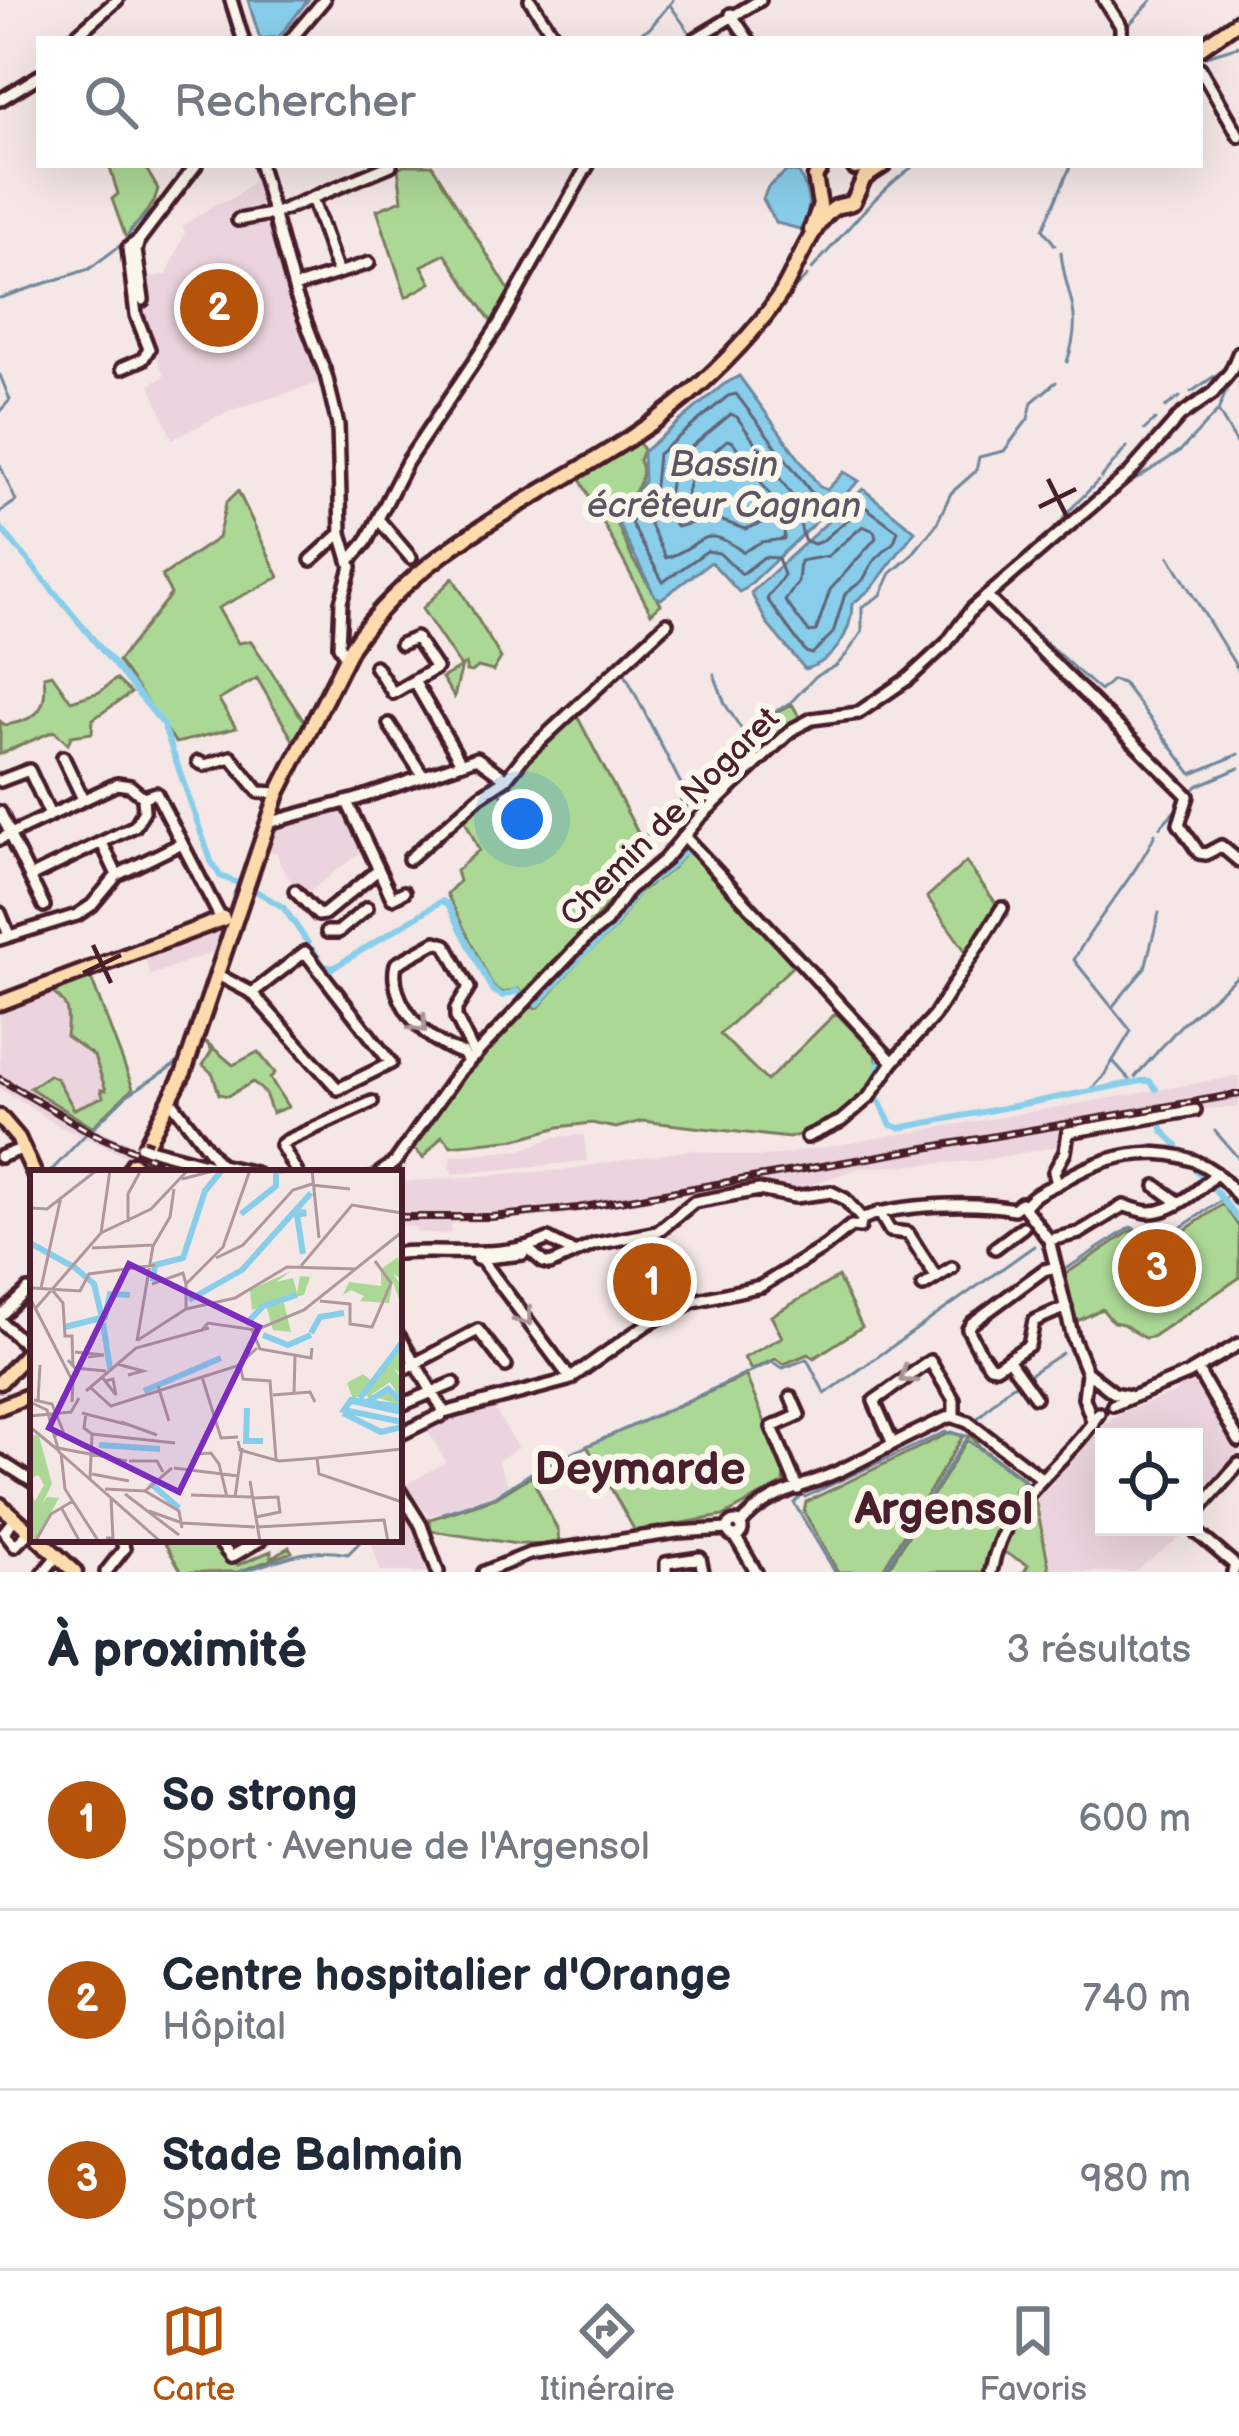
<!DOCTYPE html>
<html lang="fr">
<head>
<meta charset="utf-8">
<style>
  :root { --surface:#fff; --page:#f2f2f3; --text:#1f2937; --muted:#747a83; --line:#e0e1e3; --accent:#b45309 }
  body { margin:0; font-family:"Balsamiq Sans",sans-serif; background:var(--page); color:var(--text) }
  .controls { position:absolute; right:36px; bottom:36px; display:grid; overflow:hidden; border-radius:0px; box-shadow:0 12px 48px #0002 }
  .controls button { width:108px; height:108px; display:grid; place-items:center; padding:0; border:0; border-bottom:3px solid var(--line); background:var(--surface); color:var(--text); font:60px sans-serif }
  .you { position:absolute; left:522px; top:819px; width:42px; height:42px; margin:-30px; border:9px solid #fff; border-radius:50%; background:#1a73e8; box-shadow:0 0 0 18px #1a73e833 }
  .badge { display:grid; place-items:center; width:78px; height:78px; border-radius:50%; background:var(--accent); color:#fff; font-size:39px; font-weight:700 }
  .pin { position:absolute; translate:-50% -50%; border:6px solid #fff; box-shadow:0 3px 12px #0006 }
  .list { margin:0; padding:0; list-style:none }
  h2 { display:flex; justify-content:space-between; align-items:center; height:156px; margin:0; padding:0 48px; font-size:51px }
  h2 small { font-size:39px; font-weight:400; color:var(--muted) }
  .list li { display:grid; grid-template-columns:78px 1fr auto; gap:36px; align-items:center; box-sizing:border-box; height:180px; padding:0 48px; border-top:3px solid var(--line) }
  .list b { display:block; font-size:45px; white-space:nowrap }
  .list p { margin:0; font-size:39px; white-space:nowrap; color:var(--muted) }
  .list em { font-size:39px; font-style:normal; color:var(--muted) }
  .icon { flex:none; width:66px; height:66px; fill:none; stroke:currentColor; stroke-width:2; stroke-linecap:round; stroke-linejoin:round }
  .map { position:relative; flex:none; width:1239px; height:1572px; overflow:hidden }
  .search { position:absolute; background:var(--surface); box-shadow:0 12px 48px #0002; left:36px; right:36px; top:36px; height:132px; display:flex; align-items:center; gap:30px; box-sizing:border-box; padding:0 42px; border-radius:0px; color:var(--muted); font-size:45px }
  .sheet { height:696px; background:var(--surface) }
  nav { display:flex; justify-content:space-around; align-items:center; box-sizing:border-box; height:168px; border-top:3px solid var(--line); background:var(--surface); font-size:33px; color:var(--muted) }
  nav a { display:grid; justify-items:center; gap:6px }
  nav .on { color:var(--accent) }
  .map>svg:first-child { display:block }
  .built { fill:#ebd4dd }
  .green { fill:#acd896; stroke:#7b7c60; stroke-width:3 }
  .water { fill:#88ceea; stroke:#6f889e; stroke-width:3 }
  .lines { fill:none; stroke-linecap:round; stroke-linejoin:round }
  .shore { stroke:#636577; stroke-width:3 }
  .stream { stroke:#6f889e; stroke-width:3 }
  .canal { stroke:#88ceea; stroke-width:6 }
  .minor-casing { stroke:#4a1f2b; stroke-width:18 }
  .major-casing { stroke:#4a1f2b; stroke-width:21 }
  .minor { stroke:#fbf7ec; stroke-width:9 }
  .major { stroke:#fedbac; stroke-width:12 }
  .rail-casing { stroke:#4a1f2b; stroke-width:8 }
  .rail { stroke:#fbf7ec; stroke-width:3; stroke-dasharray:9; stroke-linecap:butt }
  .minor-bridge-casing { stroke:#4a1f2b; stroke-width:18; stroke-linecap:butt }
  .minor-bridge { stroke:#fbf7ec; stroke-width:9 }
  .oneway { stroke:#ab9695 }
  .ticks { fill:none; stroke:#4a1f2b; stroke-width:4.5 }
  .labels { text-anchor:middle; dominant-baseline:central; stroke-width:12; stroke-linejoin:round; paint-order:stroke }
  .street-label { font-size:33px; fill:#4a1f2b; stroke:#fbf7ec }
  .water-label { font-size:36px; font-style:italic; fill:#5d5464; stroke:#fbf7ec }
  .district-label { font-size:45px; font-weight:bold; fill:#4a1f2b; stroke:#fbf7ec }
  .inset-river { fill:none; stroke:#88ceea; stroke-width:6 }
  .inset-road { fill:none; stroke:#b0979b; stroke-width:3 }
  .view { fill:#7b2cbf; fill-opacity:0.15; stroke:#7b2cbf; stroke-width:6 }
  .inset-edge { fill:none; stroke:#4a1f2b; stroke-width:6 }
</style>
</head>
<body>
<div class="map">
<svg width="1239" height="1572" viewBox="0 0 1239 1572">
  <rect width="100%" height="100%" fill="#f4e7e5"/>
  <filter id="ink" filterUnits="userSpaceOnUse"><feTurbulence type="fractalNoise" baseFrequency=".00833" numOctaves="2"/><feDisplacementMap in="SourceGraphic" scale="24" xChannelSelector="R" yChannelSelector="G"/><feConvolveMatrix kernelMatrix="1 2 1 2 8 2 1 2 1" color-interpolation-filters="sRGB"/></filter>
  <g filter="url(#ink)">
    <path class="built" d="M258 177 288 282 322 382 229 411 172 439 150 385 164 376 138 311 142 278 167 275 185 232 182 226 214 205 232 199Z
      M344 803 365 849 306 894 300 893 280 865 277 852H265L272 828Z
      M215 926 221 939 215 951 151 975 142 953Z
      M89 973 133 1088 93 1127 138 1147 131 1158 61 1127 0 1088V1007Z
      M1239 1076V1107L1181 1110 1063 1131 1064 1145 978 1161 859 1168 798 1189 763 1181 556 1216 451 1224V1233L445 1234 417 1232 416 1228 399 1224V1182L561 1170 691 1150 756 1157 779 1155Z
      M584 1135 587 1161 453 1174 450 1167 451 1156 521 1150 555 1137Z
      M1198 1377 1238 1450V1460L1194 1513V1437H1104V1527H1188L1190 1530 1134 1572H1051L1034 1491 1090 1433 1125 1411 1175 1393 1187 1378Z
      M493 1406 518 1448 497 1461 508 1484 496 1493 429 1516 405 1485 446 1462 426 1428Z
      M399 1499 422 1539 432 1572H381L370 1539H399Z"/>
    <path class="green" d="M109 165H144L158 189 154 202 126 238 112 199 118 194Z
      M404 165H432L512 295 493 324 445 254 422 266 431 283 406 297 377 210 402 200 398 168Z
      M639 442 643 450 639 460C650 483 627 500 615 519L633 560 661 604 651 613 580 479 608 458Z
      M238 491 279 577 218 608 238 643 251 641 307 726 297 747 257 678 219 700 236 728 176 743 118 661 171 594 162 576 218 538 226 503Z
      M453 578 501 658 493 671 478 667 472 672 466 671V664L462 666 454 697 442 678 461 667 422 609Z
      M52 674 71 701 100 692 116 679 131 693 93 719 92 733 71 736 68 744 54 731 0 754V721L5 725C38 720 48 709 44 676Z
      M792 704 800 718 699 812 691 802 739 752 746 731Z
      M576 714 638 833 629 841C629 891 601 913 569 945 553 961 539 979 524 995L518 989 504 993 493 987 447 894 459 881 456 871 479 850 463 816 499 790 520 824 530 827 543 819 524 794 508 784 529 757Z
      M685 853 692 854 795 964 720 1034 767 1081 836 1013 874 1052 883 1077 831 1124 789 1138 642 1121 616 1128 591 1123 559 1127 517 1139 451 1146 442 1136 423 1158 410 1144 456 1083 527 1008 539 1007 582 957 614 930 639 892 671 870Z
      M966 862 998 906 969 956 927 897Z
      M89 973 133 1088 92 1127 30 1088 49 1075 57 1079 74 1109 103 1097 101 1090H106L94 1056 66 1036C69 1014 70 1001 47 990Z
      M205 1041 233 1065 258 1052 275 1073 270 1078 288 1107 272 1113 265 1093 253 1082 228 1096 219 1094 213 1074 203 1065 212 1050Z
      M1223 1204 1239 1227V1278L1152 1337 1144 1338 1123 1324 1113 1322 1102 1309 1075 1322 1064 1275 1132 1230 1160 1247Z
      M838 1277 862 1327 814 1358 808 1354 784 1364 775 1359 751 1370 744 1358 782 1337 771 1316Z
      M746 1376 783 1466 784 1483 723 1516 635 1531 587 1446Z
      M951 1432 963 1436 881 1572H838L804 1512 806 1502Z
      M970 1435 980 1447 1024 1479 1014 1490 1019 1495 997 1534 986 1572H886Z
      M531 1476 558 1531 559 1545 517 1544 431 1531 430 1519 496 1498Z
      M1031 1494 1036 1503 1050 1572H1024L1028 1565 1000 1550Z
      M162 1539 215 1541 238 1565 271 1551V1558L289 1547 292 1552 238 1572H182Z"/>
    <path class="water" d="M248 0H308L279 37 260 39Z
      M787 171 799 173C809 193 814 211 800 229L776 223 763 199 768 187Z
      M739 376 819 486 827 490 844 472 859 481 745 589 739 592 711 562 661 599 655 596 617 521 644 481 643 452 723 385Z
      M863 489 915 531 872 588 852 604C852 633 833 662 805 669L768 625 751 593Z"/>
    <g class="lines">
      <path class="shore" d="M736 394 817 500 800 524 804 540 814 544 822 541 864 506 898 531 894 542 873 562 863 580 845 594 833 633 812 654 806 652 767 599 784 575 778 558 764 557 742 574 719 553 707 551 663 582 631 523 655 486 658 454 728 396Z
        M731 414 737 417 795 500 785 521 784 539 761 542 743 552C701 521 704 546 666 558L649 523 669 491 673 462Z
        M727 440 733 442 773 499 767 521 745 529 714 518 676 527 673 520 686 497 692 471Z
        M863 526 874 531 876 538 830 590 816 631 809 632 785 601 798 582 800 561 828 556Z"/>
      <path class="stream" d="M236 0 248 39
        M670 5 692 36
        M715 20 743 5
        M1125 29 1152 0
        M628 39 650 28 673 0
        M1200 40 1239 12
        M1206 56 1239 46
        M127 240 131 229 158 205 185 165
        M1055 245 1043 229 1071 165
        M1061 252C1065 299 1085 309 1067 362
        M794 257 800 242
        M812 269C845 233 875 193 915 165
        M0 298 89 269 125 242
        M783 300 807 276
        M725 352 747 328
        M465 366 474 354
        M1239 371 1233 374 1218 411 1239 447
        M0 375 10 400 0 411
        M1191 392 1219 373
        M444 397 460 374
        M1165 407 1180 397
        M426 425 437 406
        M1144 430 1155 420
        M0 465 16 501 0 512
        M575 465 618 439
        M1101 478 1127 447
        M1107 498 1180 451 1218 411
        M1057 530 1066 514 1098 481
        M473 541 572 480
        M1169 556 1239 671
        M1037 559 996 595 999 601 1100 691 1112 680 1123 683 1192 774 1239 754
        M389 593 413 571
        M360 626 369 615
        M622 668 682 786 680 810
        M714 674 725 704 742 730
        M309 745 326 711
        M1189 795 1197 786 1239 768
        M1160 827 1182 803
        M615 902 634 846 645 835 653 836 673 821 734 756 745 728 790 703 816 676 836 666 846 655 862 632V607L881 595 891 573 910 557 936 525 951 493 976 471 979 457 1004 451 1028 419 1032 402 1056 382
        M549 970 593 927
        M1113 1006 1145 968 1159 913
        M1113 1061 1130 1080
        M1135 1077 1182 1024 1239 975
        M446 1082 462 1061
        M1089 1092 1103 1077 1131 1031 1074 960C1096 917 1137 875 1155 834
        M93 1128 126 1096 179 1062
        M1215 1131 1239 1159
        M404 1139 417 1119
        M396 1152 401 1144
        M49 1173 85 1135
        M366 1173 382 1167
        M1238 1188 1239 1187
        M1031 1189 1050 1179
        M1031 1225 1037 1235
        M1040 1239 1049 1264
        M1063 1271 1131 1227 1159 1242 1231 1194
        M1051 1274 1060 1305
        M1062 1316 1069 1349
        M974 1422 1006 1390 1062 1353
        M966 1439 1032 1486
        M805 1497 945 1432 967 1436
        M799 1498 794 1503 835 1572
        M443 1513 495 1496 539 1468 772 1362 783 1368 807 1359 825 1394 1034 1246
        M241 1572C278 1561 309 1545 348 1554L363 1539
        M883 1572 964 1442"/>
      <path class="canal" d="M0 527 20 551
        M22 553 163 724 211 861 220 876 243 885
        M249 887 283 907 308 943
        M313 950 324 966 333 968 442 901 448 904 492 990 503 996 517 991 526 1000
        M802 970 817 987
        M821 991 877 1052 880 1059 875 1087
        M529 1003 538 1004 580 957 612 929 638 890 669 868 684 851 696 854
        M876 1095 891 1125 900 1128 1142 1081H1150L1156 1089
        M1159 1119 1163 1131 1177 1145
        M1195 1170 1205 1178
        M1212 1187 1224 1201
        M1225 1203 1239 1220"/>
      <g class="minor-casing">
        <path id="minor" d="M231 0 243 39
          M530 0 556 39
          M1104 0 1121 26V39
          M731 14 748 39
          M72 39 117 0
          M291 39 324 0
          M695 39 760 0
          M1200 68 1239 136
          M0 100 39 76
          M260 165 296 296 326 375 338 425 341 533 351 567 341 602 339 646 346 657
          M238 220 276 213 391 165
          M139 240 136 251 143 300
          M338 273 369 263
          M294 287 338 273 312 198
          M122 368 143 359 149 349 136 315 128 248 139 240 196 165
          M378 519 411 558
          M351 559 366 542 407 462 498 326 588 165
          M311 560 341 533
          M987 597 1188 796 1179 824 1199 853 1206 854 1221 846 1239 861
          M375 666 393 693 436 668 416 638 401 644
          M414 681 461 763
          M389 724 423 776
          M63 757 83 799
          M198 762 205 765 231 757 259 792 278 793
          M506 779 525 755 667 623
          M0 781 29 770 50 815
          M143 797 156 793 219 915 224 917
          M347 802 392 898 404 892
          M0 812 10 833
          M267 823 357 799 477 758 506 779 480 796 409 859
          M9 834 44 906
          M684 836 893 1062
          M0 839 117 784 130 786 143 797 144 811 135 826 30 877
          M102 843 117 875
          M295 891 318 915 324 914
          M0 913 9 935
          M324 914 378 870
          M327 932H338L367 908
          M0 939 77 915 92 905 117 875 180 844
          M216 974 252 993 338 1089 391 1063 305 952 252 993
          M468 1062 463 1053C429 1046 387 1001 396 964L436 942 446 945 469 988 456 1009V1017L475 1056
          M171 1101 220 1165 255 1173
          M807 1137 841 1121 869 1097 893 1062 934 1016 1002 908
          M149 1149 224 1169
          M0 1157 24 1148
          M135 1173 141 1168 155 1173
          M297 1173 281 1145 286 1141 372 1102
          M380 1173 395 1162 457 1074 586 938 606 922 629 889 664 860 699 818 793 729 812 719 858 713 909 678 946 644 972 609 1129 474 1180 416 1213 393 1231 371 1239 352
          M1057 1184 1054 1172 1065 1152 1068 1132 1195 1110
          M1156 1186 1178 1202
          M1025 1205C1035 1192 1050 1188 1064 1180 1121 1146 1197 1137 1239 1198
          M879 1212 890 1231 908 1233 936 1277
          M1049 1240 1079 1233 1123 1206C1132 1207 1140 1212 1150 1212 1174 1212 1201 1189 1216 1173
          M526 1247 543 1262 550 1264 595 1244 657 1232 694 1202 759 1190 795 1197 831 1192 845 1199 862 1219
          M995 1248 1023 1227
          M476 1252 571 1379
          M399 1253C448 1249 503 1260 548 1239L573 1252
          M477 1259 523 1254
          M923 1286 952 1268
          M0 1316 28 1290 33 1296
          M0 1321 30 1349
          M399 1336 443 1410 441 1416
          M980 1352 968 1329 972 1323 1044 1270 1056 1267
          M983 1356 990 1366 996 1367 1029 1345 1034 1321 1066 1307
          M1008 1359 1035 1397
          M1197 1369 1239 1441
          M399 1372 478 1330 506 1366
          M1088 1373 1114 1393 1129 1396
          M791 1397 799 1415 772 1427 798 1489
          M1113 1405 1188 1374 1239 1344
          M399 1406 454 1383
          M399 1435 444 1413 568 1380 647 1324 694 1301 761 1286 825 1247 851 1226 860 1227 862 1219C899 1203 975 1202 1014 1209L1021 1203 1049 1240 1073 1338 1087 1373 1084 1398 1093 1423
          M893 1444 874 1401 930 1361 954 1400V1415
          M0 1461 33 1482
          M399 1490 421 1525 438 1572
          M1194 1515 1239 1464
          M15 1518 4 1532 15 1546 30 1531
          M728 1529a7 7 0 1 1 14 0a7 7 0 1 1-14 0Z
          M740 1525C765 1493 805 1487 839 1471 877 1453 913 1432 951 1416L968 1422 1040 1477
          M1190 1527 1235 1565 1233 1572
          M735 1536 756 1572
          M217 1539 231 1557 262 1539
          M44 1572 57 1556
          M106 1572 124 1549 122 1539
          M484 1572 529 1554 677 1532 728 1529
          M666 1572V1563L700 1558 703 1572
          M991 1572C1004 1496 1062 1470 1099 1413"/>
      </g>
      <g class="major-casing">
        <path id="major" d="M1200 48 1239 21
          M855 168 869 165
          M811 230 820 205 815 177 823 165
          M0 1003 223 919
          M0 1117 18 1138 34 1173
          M146 1145 184 1072 278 793 352 646C437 521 595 482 703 382 730 357 761 324 782 292 795 271 814 219 836 207 841 205 848 205 853 202L864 178 884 165
          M128 1173 133 1164
          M0 1382 33 1347
          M0 1407 33 1394
          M0 1505 33 1534
          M39 1539 75 1572"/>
      </g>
      <use href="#minor" class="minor"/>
      <use href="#major" class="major"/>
      <g class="rail-casing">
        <path id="rail" d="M0 1079 94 1134 187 1173
          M399 1217H491L578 1208 1239 1094"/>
      </g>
      <use href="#rail" class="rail"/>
      <g class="minor-bridge-casing">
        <path id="minor-bridge" d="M141 1146 149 1149"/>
      </g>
      <use href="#minor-bridge" class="minor-bridge"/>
    </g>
    <defs><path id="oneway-chevron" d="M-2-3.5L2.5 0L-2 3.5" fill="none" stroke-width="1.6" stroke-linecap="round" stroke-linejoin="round" transform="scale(3)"/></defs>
    <g class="oneway">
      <use href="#oneway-chevron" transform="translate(420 1025) rotate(48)"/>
      <use href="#oneway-chevron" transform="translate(525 1318) rotate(52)"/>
      <use href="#oneway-chevron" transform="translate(907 1376) rotate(144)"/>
    </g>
  </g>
  <path class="ticks" d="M1048 479 1067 517M1039 507 1076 489M93 945 111 983M83 973 121 955"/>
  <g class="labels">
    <g class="street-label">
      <text transform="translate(670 817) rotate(-45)">Chemin de Nogaret</text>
    </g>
    <g class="water-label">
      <text x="724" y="465">Bassin<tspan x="724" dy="41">écrêteur Cagnan</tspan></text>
    </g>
    <g class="district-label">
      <text x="640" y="1470">Deymarde</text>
      <text x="944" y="1510">Argensol</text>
    </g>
  </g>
  <g transform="translate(30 1170)">
    <rect width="372" height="372" fill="#f4e7e5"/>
    <path d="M368 87 372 109 363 104 372 116 370 132 363 112 359 133 330 131 334 126 321 120 313 125 319 112 351 116V99ZM261 101 246 112 263 108 267 123 270 106 280 107 274 125 253 129 261 162 243 160 236 135 222 140 220 120ZM372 166V204L364 199 372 209V236L349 228 360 219 370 228 360 212 341 225 350 233 333 224 323 229 317 213 333 204 343 212ZM0 264 9 266 22 314 11 336 17 327 29 328 5 372H0L1 322 5 331 14 315 8 305 0 310Z" fill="#acd896"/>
    <path class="inset-river" d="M269 42 276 43 267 45 273 84M211 44 246 16V1L257 0M0 73 42 96M43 96 64 114 73 152M123 111 125 95 153 88 175 21 192 0M159 130 212 100 281 23M73 153 80 199M216 154 233 136 267 125M35 157 75 147 80 124 100 125M281 163 290 147 314 143M233 165 258 175 281 165M114 221 191 188M330 228 372 173M322 231 372 242M337 232 358 219 372 231M372 237 321 230 314 240 372 252M217 238 216 271H233M313 243 351 262 372 257M69 275 130 279M120 313 149 338"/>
    <path class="inset-road" d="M282 0 289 68M152 9 187 0M282 15 320 19M0 38 17 39 67 0M98 52V24L111 0M71 63 80 0M62 78 123 75M186 88 213 75 263 20 282 14M271 96 322 35 372 43M122 114 153 103 156 114M3 118 50 121 59 104 125 95M11 118 31 27M23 121 33 133 35 166H42L43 197M0 128 20 167M290 131 320 134V154L342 157 361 113 345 91M5 139 71 63 121 39 158 0M156 139V114L193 77 220 0M222 160 230 179 281 188 282 178M171 161 178 153 226 160 274 140 372 62M20 167 43 212 42 232M108 170 156 139 205 128 257 97 327 99M107 171 123 76 140 47 144 19M45 182 74 185 58 187M38 190 45 198 76 201M87 194 113 201 98 205M210 195 213 209 240 211 246 289M72 207 86 225 83 209 75 211M172 207 191 268 208 267M128 216 139 251M61 218 81 236 207 196 227 178M56 221 106 178 179 158M264 223 265 186M243 225 280 222 285 232M4 230 22 234 33 261 23 267M8 231 10 195M0 232 17 240 29 282 131 372M52 243 95 254M56 243 54 258 62 264 145 273M0 246 41 242 49 228M91 252 127 265M0 257 28 280M208 271 210 280 249 291 287 288 289 304 372 332M28 278 97 291M31 283 35 319 69 372M168 284 181 283 189 294 197 327M287 288 372 279M99 291H127L133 302M144 298 208 306M62 304 99 311M60 309 62 264M220 311 230 372M75 319 115 321 142 298M115 321 149 341 152 358M95 324 149 365M161 325 221 327M205 327 212 278M222 328 248 327 250 342 226 347M32 339 50 372M119 341 152 353 225 357M227 357 354 350 358 372M76 368H83L81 328M5 372 21 344 43 331"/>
    <path class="view" d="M99 94 229 157 149 322 19 258Z"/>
    <rect width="372" height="372" class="inset-edge"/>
  </g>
</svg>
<div class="controls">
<button><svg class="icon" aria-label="locate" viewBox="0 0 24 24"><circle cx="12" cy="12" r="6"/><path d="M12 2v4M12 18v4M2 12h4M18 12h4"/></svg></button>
</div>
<div class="you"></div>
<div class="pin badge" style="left:652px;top:1282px">1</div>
<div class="pin badge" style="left:219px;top:308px">2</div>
<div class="pin badge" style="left:1157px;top:1268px">3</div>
<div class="search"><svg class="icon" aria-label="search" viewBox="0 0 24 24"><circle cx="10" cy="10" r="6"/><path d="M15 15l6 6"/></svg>Rechercher</div>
</div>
<section class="sheet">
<h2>À proximité<small>3 résultats</small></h2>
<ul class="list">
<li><span class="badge">1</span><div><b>So strong</b><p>Sport · Avenue de l'Argensol</p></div><em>600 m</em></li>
<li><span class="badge">2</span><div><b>Centre hospitalier d'Orange</b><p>Hôpital</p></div><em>740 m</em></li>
<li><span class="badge">3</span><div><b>Stade Balmain</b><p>Sport</p></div><em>980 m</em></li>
</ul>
</section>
<nav>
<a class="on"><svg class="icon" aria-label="map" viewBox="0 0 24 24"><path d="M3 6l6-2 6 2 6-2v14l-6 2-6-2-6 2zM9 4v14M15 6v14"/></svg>Carte</a>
<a><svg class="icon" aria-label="directions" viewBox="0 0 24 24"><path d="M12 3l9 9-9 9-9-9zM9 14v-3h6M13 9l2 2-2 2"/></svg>Itinéraire</a>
<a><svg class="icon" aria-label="saved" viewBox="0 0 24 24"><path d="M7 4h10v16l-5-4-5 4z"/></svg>Favoris</a>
</nav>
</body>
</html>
